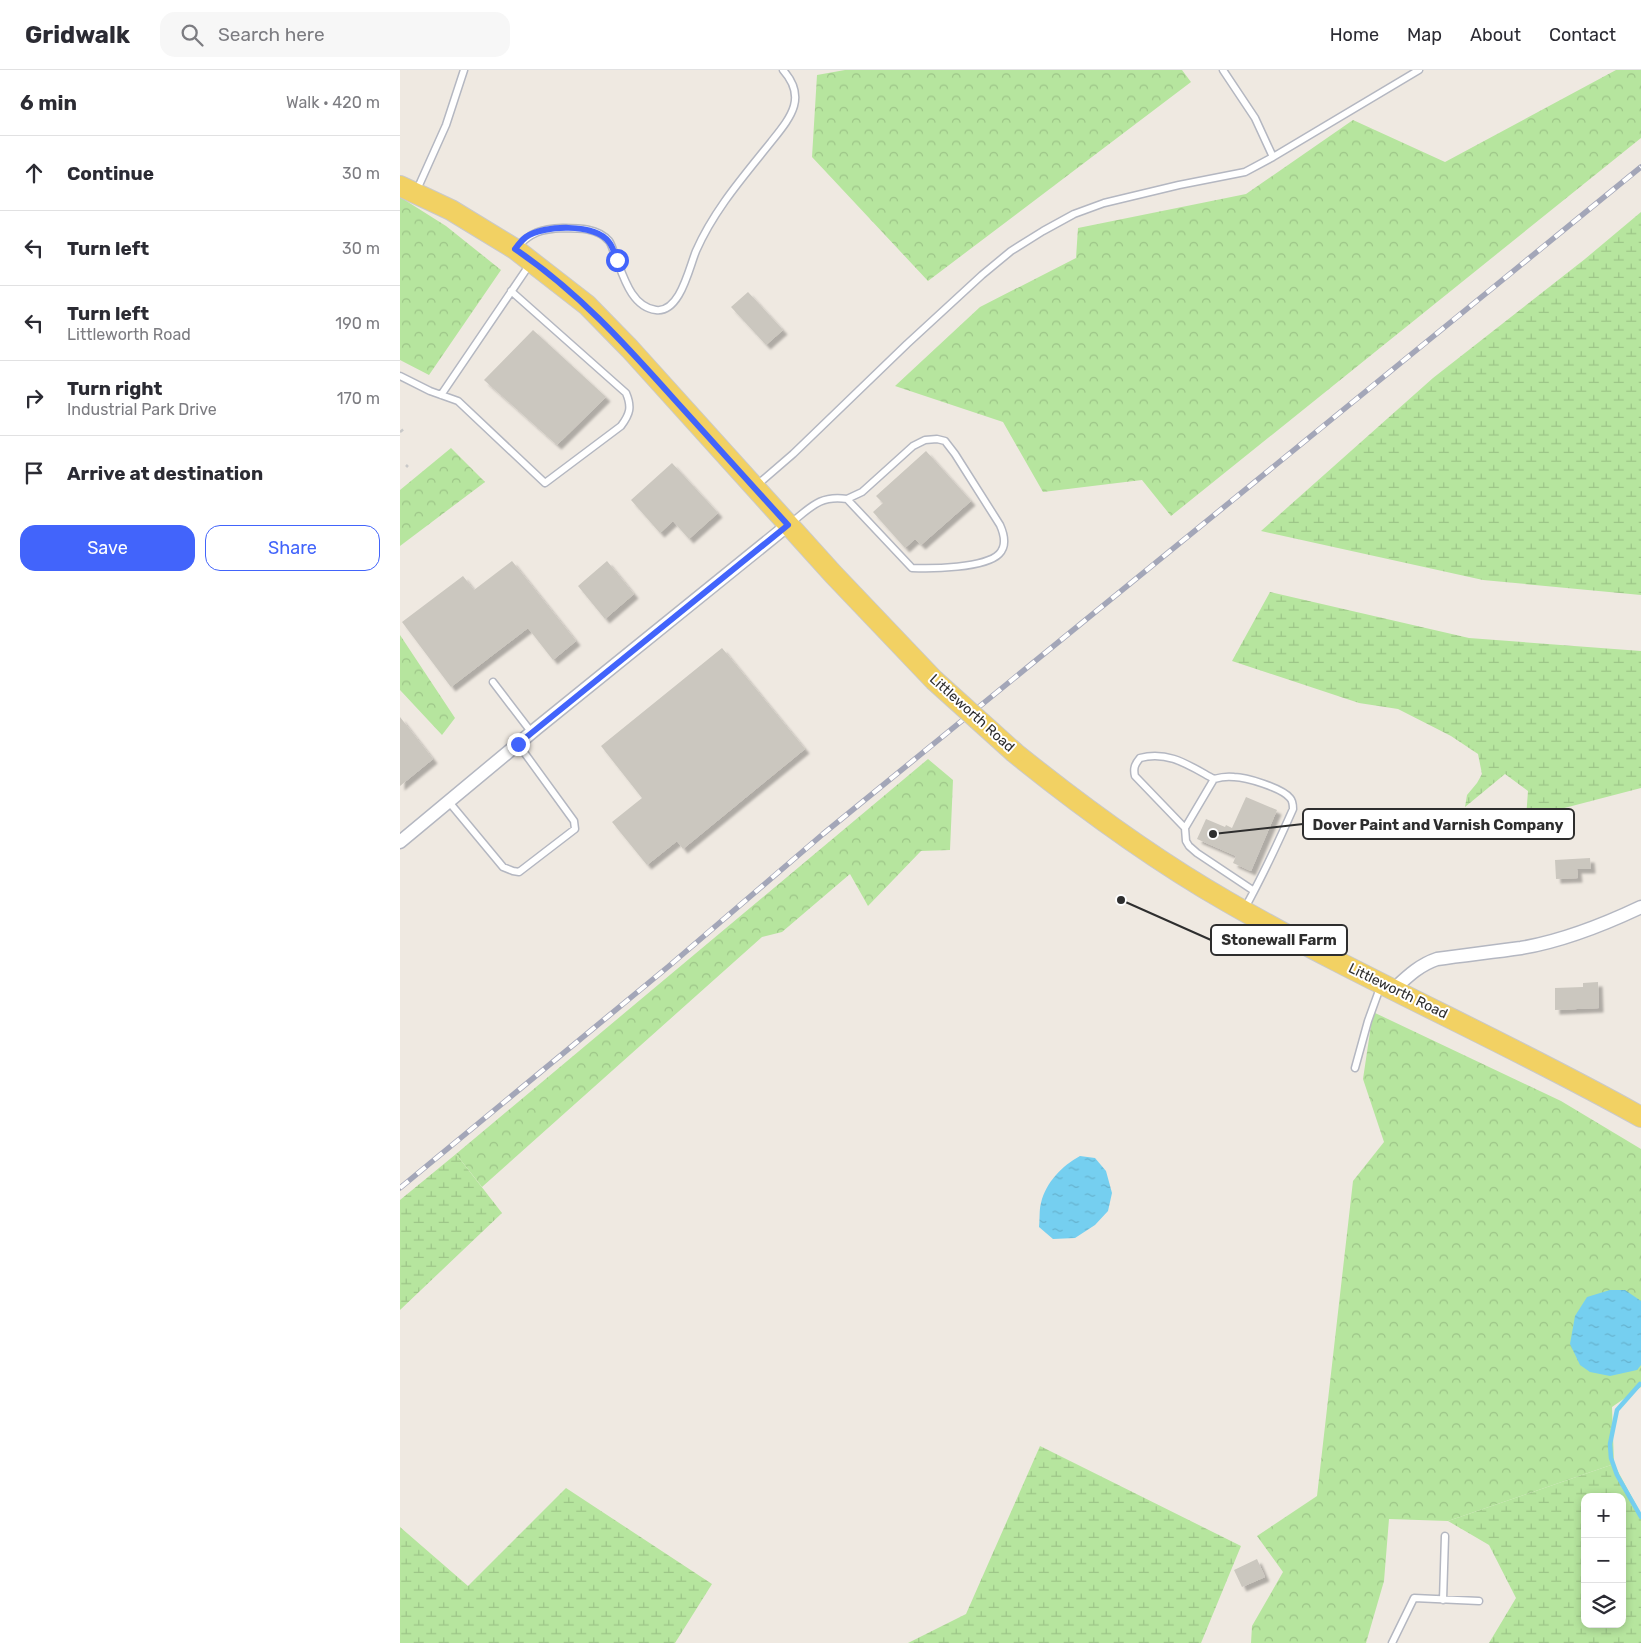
<!DOCTYPE html>
<html lang="en">
<head>
<meta charset="utf-8">
<style>
  :root { --surface:#fff; --page:#f7f7f7; --text:#2b2b33; --muted:#7c7c81; --line:#e1e1e2; --accent:#4264fb }
  body { margin:0; font-family:Rubik,sans-serif; background:var(--page); color:var(--text) }
  .controls { position:absolute; right:15px; bottom:15px; display:grid; overflow:hidden; border-radius:10px; box-shadow:0 2px 8px #0003 }
  .controls button { width:45px; height:45px; display:grid; place-items:center; padding:0; border:0; border-bottom:1px solid var(--line); background:var(--surface); color:var(--text); font:25px sans-serif }
  .stop { position:absolute; width:15px; height:15px; margin:-11px; border:4px solid #4264fb; border-radius:50%; background:#fff }
  .stop.end { background:#4264fb; border-color:#fff; box-shadow:0 1px 5px #0008 }
  .list { margin:0; padding:0; list-style:none }
  h2 { display:flex; justify-content:space-between; align-items:center; height:65px; margin:0; padding:0 20px; font-size:21px }
  h2 small { font-size:16px; font-weight:400; color:var(--muted) }
  .list li { display:grid; grid-template-columns:32px 1fr auto; gap:15px; align-items:center; box-sizing:border-box; height:75px; padding:0 20px; border-top:1px solid var(--line) }
  .list b { display:block; font-size:19px; white-space:nowrap }
  .list p { margin:0; font-size:16px; white-space:nowrap; color:var(--muted) }
  .list em { font-size:16px; font-style:normal; color:var(--muted) }
  .actions { display:flex; gap:10px; padding:15px 20px }
  .actions a { flex:1; padding:11px 0; border:1px solid var(--accent); border-radius:15px; text-align:center; font-size:18px; color:var(--accent) }
  .actions .main { background:var(--accent); color:#fff }
  .icon { flex:none; width:28px; height:28px; fill:none; stroke:currentColor; stroke-width:2; stroke-linecap:round; stroke-linejoin:round }
  .map { position:relative; flex:none; width:1241px; height:1573px; overflow:hidden }
  header { display:flex; align-items:center; gap:30px; box-sizing:border-box; height:70px; padding:0 25px; background:var(--surface); border-bottom:1px solid var(--line) }
  header strong { font-size:24px }
  nav { display:flex; gap:28px; margin-inline-start:auto; font-size:18px }
  .search { width:350px; height:45px; background:var(--page); display:flex; align-items:center; gap:12px; box-sizing:border-box; padding:0 18px; border-radius:15px; color:var(--muted); font-size:19px }
  main { display:flex }
  aside { flex:1; background:var(--surface) }
  .map>svg:first-child { display:block }
  .forest { fill:url(#forest-crowns) }
  .wetland { fill:url(#wetland-marsh); fill-rule:evenodd }
  .water { fill:url(#water-ripples) }
  .lines { fill:none; stroke-linecap:round; stroke-linejoin:round }
  .stream { stroke:#75cff0; stroke-width:4.5 }
  .building { fill:#cbc7bf; filter:url(#shadow) }
  .service-casing { stroke:#b4b7c1; stroke-width:9 }
  .minor-casing { stroke:#b4b7c1; stroke-width:15 }
  .primary-casing { stroke:#c9c9c9; stroke-width:22 }
  .path { stroke:#c9c9c9; stroke-width:2.5; stroke-dasharray:4 2.5; stroke-linecap:butt }
  .service { stroke:#fff; stroke-width:6 }
  .minor { stroke:#fff; stroke-width:12 }
  .primary { stroke:#f2d163; stroke-width:20 }
  .rail-casing { stroke:#a3a6b8; stroke-width:5.5 }
  .rail { stroke:#fff; stroke-width:4; stroke-dasharray:11; stroke-linecap:butt }
  .primary-bridge-casing { stroke:#c9c9c9; stroke-width:22; stroke-linecap:butt }
  .primary-bridge { stroke:#f2d163; stroke-width:20 }
  .route { stroke:#4264fb; stroke-width:6 }
  .labels { text-anchor:middle; dominant-baseline:central; stroke-width:4; stroke-linejoin:round; paint-order:stroke }
  .street-label { font-size:14px; fill:#2e2e2e; stroke:#fff }
  .leader { fill:none; stroke:#2e2e2e; stroke-width:2 }
  .callout-dot { fill:#2e2e2e; stroke:#fff; stroke-width:2 }
  .callout { fill:#fff; stroke:#2e2e2e; stroke-width:2 }
  .callout-label { font-size:15px; text-anchor:middle; font-weight:bold; fill:#2e2e2e }
</style>
</head>
<body>
<header>
<strong>Gridwalk</strong>
<div class="search"><svg class="icon" aria-label="search" viewBox="0 0 24 24"><circle cx="10" cy="10" r="6"/><path d="M15 15l6 6"/></svg>Search here</div>
<nav><a>Home</a><a>Map</a><a>About</a><a>Contact</a></nav>
</header>
<main>
<aside>
<h2>6 min<small>Walk · 420 m</small></h2>
<ul class="list">
<li><svg class="icon" aria-label="ahead" viewBox="0 0 24 24"><path d="M12 20V5M6 11l6-6 6 6"/></svg><div><b>Continue</b></div><em>30 m</em></li>
<li><svg class="icon" aria-label="left" viewBox="0 0 24 24"><path d="M17 20v-9H6M10 6l-5 5 5 5"/></svg><div><b>Turn left</b></div><em>30 m</em></li>
<li><svg class="icon" aria-label="left" viewBox="0 0 24 24"><path d="M17 20v-9H6M10 6l-5 5 5 5"/></svg><div><b>Turn left</b><p>Littleworth Road</p></div><em>190 m</em></li>
<li><svg class="icon" aria-label="right" viewBox="0 0 24 24"><path d="M7 20v-9h11M14 6l5 5-5 5"/></svg><div><b>Turn right</b><p>Industrial Park Drive</p></div><em>170 m</em></li>
<li><svg class="icon" aria-label="arrive" viewBox="0 0 24 24"><path d="M6 21V4h12l-3 4 3 4H6"/></svg><div><b>Arrive at destination</b></div></li>
</ul>
<div class="actions"><a class="main">Save</a><a>Share</a></div>
</aside>
<div class="map">
<svg width="1241" height="1573" viewBox="0 0 1241 1573">
  <defs>
    <pattern id="forest-crowns" width="20" height="18" patternUnits="userSpaceOnUse" patternTransform="scale(1.25)"><rect width="20" height="18" fill="#b6e59e"/><path d="M2 6a3 3 0 1 1 6 0M12 15a3 3 0 1 1 6 0" fill="none" stroke="#9dc588"/></pattern>
    <pattern id="wetland-marsh" width="20" height="14" patternUnits="userSpaceOnUse" patternTransform="scale(1.25)"><rect width="20" height="14" fill="#b6e59e"/><path d="M1 5h8M5 5V1M11 12h8M15 12V8" fill="none" stroke="#9dc588"/></pattern>
    <pattern id="water-ripples" width="26" height="14" patternUnits="userSpaceOnUse" patternTransform="scale(1.25)"><rect width="26" height="14" fill="#75cff0"/><path d="M2 4q2-2 4 0t4 0M15 11q2-2 4 0t4 0" fill="none" stroke="#66b2ce"/></pattern>
    <filter id="shadow"><feDropShadow dx="4.5" dy="4.5" stdDeviation="1" flood-color="#0004"/></filter>
  </defs>
  <rect width="100%" height="100%" fill="#efe9e1"/>
  <path class="forest" d="M445 0H782L791 12 528 211 412 87 417 5Z
    M1216 0H1241V68L771 446 742 410 643 422 603 352 495 316 580 237 676 188 678 158 846 124 953 50 1045 92Z
    M0 127 46 156 101 200 29 305 0 290Z
    M51 378 85 412 0 476V420Z
    M0 565 55 648 42 665 0 620Z
    M528 689 553 710 550 780 521 781 468 836 450 804 382 862 362 867 82 1117 56 1084Z
    M973 942 1161 1031 1241 1079V1317L1212 1337 1214 1394 1048 1451 989 1449 984 1511 966 1573H851L852 1556 883 1502 857 1466 917 1426 953 1111 984 1072 963 1009Z"/>
  <path class="wetland" d="M1241 142V525L1083 510 861 461 1033 308 1185 189Z
    M870 522 1069 568 1241 581V718L1126 748 1128 721 1105 704 1065 737 1067 725 1077 713 1082 704 1078 684 1051 666 998 639 959 633 832 591Z
    M56 1084 102 1143 0 1240V1130Z
    M640 1376 841 1476 801 1573H508L566 1544Z
    M1214 1394 1241 1444V1573H1089L1116 1528 1089 1475 1048 1451ZM1185 1427H1222V1554H1185Z
    M166 1418 312 1514 275 1573H0V1457L68 1516Z"/>
  <path class="water" d="M680 1086 695 1088 706 1101 712 1123 708 1141 695 1155 675 1168 653 1169 639 1157C640 1149 639 1140 641 1133 646 1112 662 1096 680 1086Z
    M1210 1220H1225L1241 1231V1295L1237 1300 1210 1306 1190 1302 1180 1295 1170 1274 1175 1246 1187 1227Z"/>
  <g class="lines">
    <path class="stream" d="M1240 1314 1217 1340 1210 1374 1211 1388 1217 1405 1241 1447"/>
  </g>
  <path class="building" d="M348 222 383 260 366 275 331 237Z
    M133 260 206 327 157 375 84 310Z
    M526 381 571 431 521 475 515 469 505 478 473 442 483 433 476 426Z
    M272 393 318 443 289 469 273 451 260 463 231 430Z
    M112 491 176 571 153 590 128 558 51 617 2 552 63 506 74 520Z
    M207 491 234 524 205 549 178 516Z
    M322 578 405 679 283 779 277 771 247 795 212 752 242 728 201 676Z
    M0 647 33 689 0 716Z
    M846 727 877 740 851 801 833 793 836 786 797 769 806 749 825 757 826 755 832 758Z
    M1190 788 1191 799H1177L1178 808 1156 809 1155 790Z
    M1198 912 1199 938 1155 940V918L1183 917V913Z
    M857 1489 865 1507 842 1517 834 1500Z"/>
  <g class="lines">
    <g class="service-casing">
      <path id="service" d="M823 0 855 48 873 87
        M16 122 46 55 64 0
        M116 178C131 162 141 159 163 158 179 158 198 158 209 171 212 175 213 181 215 185 223 205 231 237 256 240 280 243 289 198 296 181 314 140 343 107 371 72 390 48 408 28 383 0
        M0 306 30 321 58 331 145 413 221 356C230 344 232 337 226 323L111 221
        M41 325 130 194
        M357 415 393 384 507 274 582 205 611 181 643 161 674 144 704 133 779 115 845 102 873 87 1019 0
        M391 453C411 437 420 425 447 429L512 498C531 499 585 498 599 484 607 476 604 464 600 455L555 384 545 371 537 369 525 370 513 376 462 422 447 429
        M93 612 132 663
        M49 732 103 797 113 801 119 802 175 759 174 751 118 674
        M785 758 735 706C733 698 735 694 740 688 768 680 790 696 814 709
        M845 838C863 805 878 773 893 739 893 735 893 731 890 728 882 718 846 707 834 707 827 706 821 707 814 709L785 758 786 771 789 776 797 783 854 821
        M955 998 968 951 981 915
        M1043 1530 1045 1466
        M992 1573 1014 1528 1079 1531"/>
    </g>
    <g class="minor-casing">
      <path id="minor" d="M0 772 137 658 388 455
        M993 920C1007 907 1019 895 1037 889 1065 885 1093 882 1121 878 1163 871 1203 855 1241 837"/>
    </g>
    <g class="primary-casing">
      <path id="primary" d="M0 116 51 140 115 179 187 235 230 279 433 504 534 610
        M615 683C682 737 753 789 828 832 963 910 1106 971 1241 1047"/>
    </g>
    <path class="path" d="M0 362 5 358
      M6 395 8 397"/>
    <use href="#service" class="service"/>
    <use href="#minor" class="minor"/>
    <use href="#primary" class="primary"/>
    <g class="rail-casing">
      <path id="rail" d="M0 1118 269 896 423 764 1241 97"/>
    </g>
    <use href="#rail" class="rail"/>
    <g class="primary-bridge-casing">
      <path id="primary-bridge" d="M534 610 615 683"/>
    </g>
    <use href="#primary-bridge" class="primary-bridge"/>
  </g>
  <g class="lines">
    <path class="route" d="M118 674 388 455C350 413 312 371 274 329 225 274 176 220 115 179 118 175 122 170 126 167 143 155 195 153 209 172 213 177 215 185 217 190"/>
  </g>
  <g class="labels">
    <g class="street-label">
      <text transform="translate(572 643) rotate(42)">Littleworth Road</text>
      <text transform="translate(998 921) rotate(26)">Littleworth Road</text>
    </g>
  </g>
  <path class="leader" d="M813 764L903 754M721 830L811 870"/>
  <g class="callout-dot">
    <circle cx="813" cy="764" r="5"/>
    <circle cx="721" cy="830" r="5"/>
  </g>
  <g class="callout">
    <rect x="903" y="739" width="271" height="30" rx="5"/>
    <rect x="811" y="855" width="136" height="30" rx="5"/>
  </g>
  <g class="callout-label">
    <text x="1038" y="760">Dover Paint and Varnish Company</text>
    <text x="879" y="875">Stonewall Farm</text>
  </g>
</svg>
<div class="controls">
<button>+</button>
<button>−</button>
<button><svg class="icon" aria-label="layers" viewBox="0 0 24 24"><path d="M12 4l9 5-9 5-9-5zM3 14l9 5 9-5"/></svg></button>
</div>
<div class="stop" style="left:217px;top:190px"></div>
<div class="stop end" style="left:118px;top:674px"></div>
</div>
</main>
</body>
</html>
